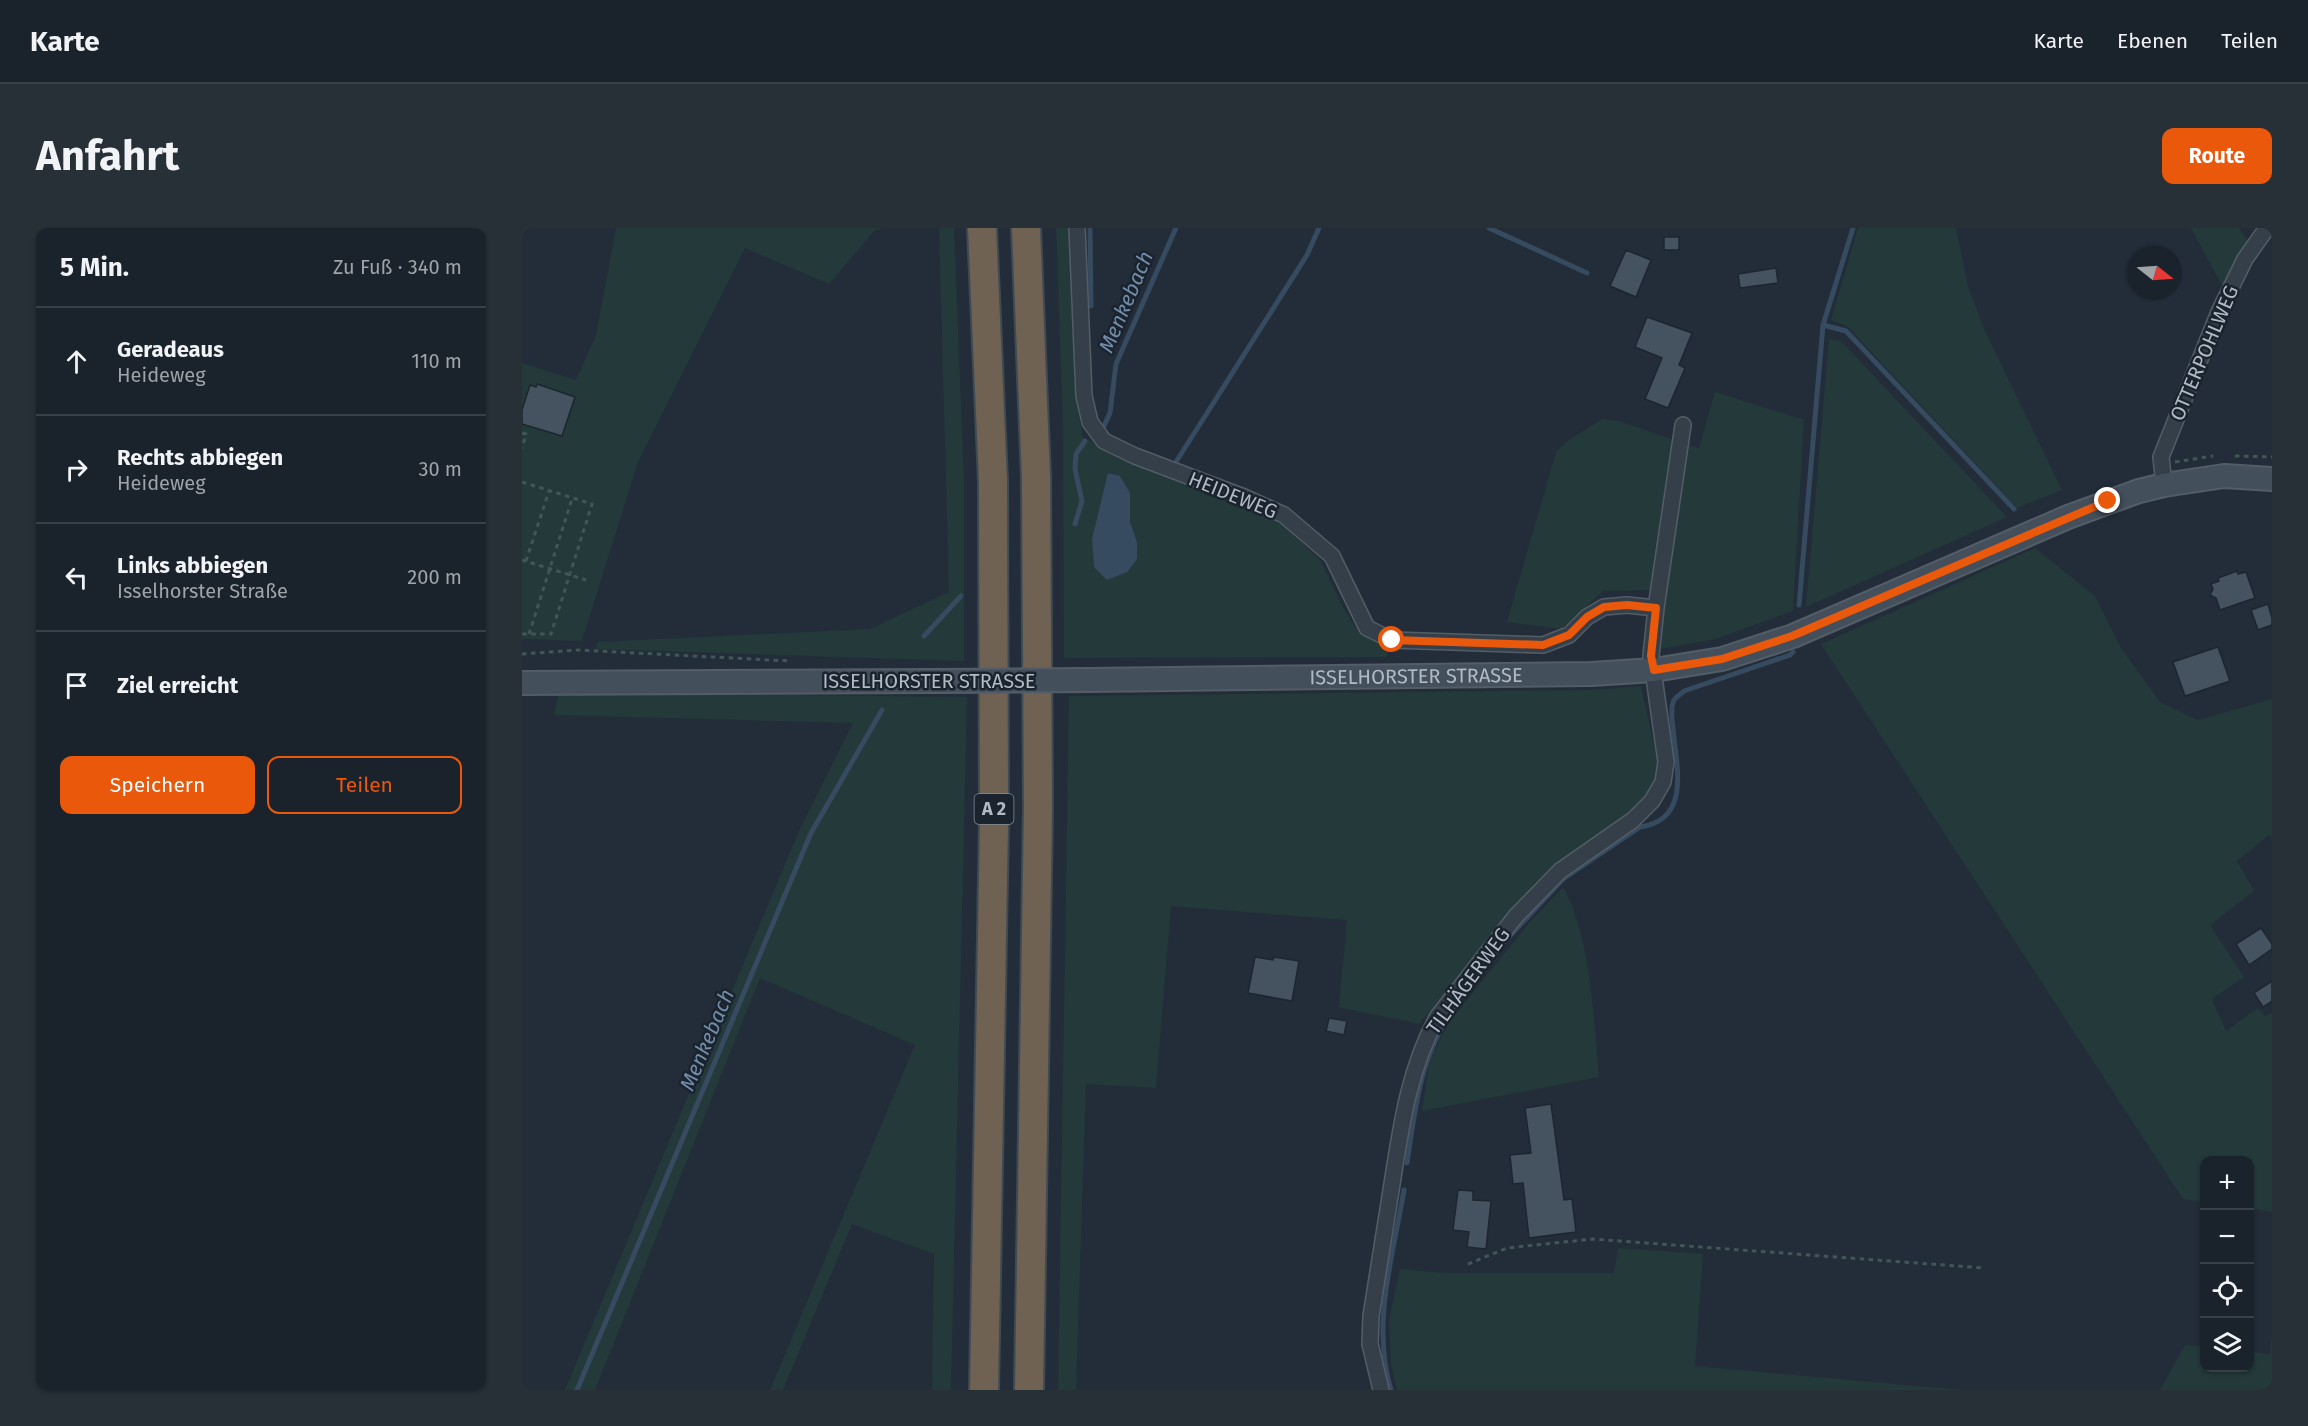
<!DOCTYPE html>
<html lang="de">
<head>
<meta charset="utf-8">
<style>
  :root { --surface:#1a222b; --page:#272f37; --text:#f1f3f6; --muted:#9fa4a9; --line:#383f47; --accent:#ea580c }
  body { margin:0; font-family:"Fira Sans",sans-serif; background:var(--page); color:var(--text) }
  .controls { position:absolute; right:18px; bottom:18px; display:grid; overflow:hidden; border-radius:12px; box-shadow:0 2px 4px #0004 }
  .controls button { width:54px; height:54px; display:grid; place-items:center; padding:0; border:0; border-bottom:2px solid var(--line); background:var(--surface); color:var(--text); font:30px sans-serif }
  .compass { position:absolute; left:1606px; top:18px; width:54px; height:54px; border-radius:50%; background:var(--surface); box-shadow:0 2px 4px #0004; rotate:107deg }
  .stop { position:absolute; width:18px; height:18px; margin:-14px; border:4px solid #ea580c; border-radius:50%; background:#fff }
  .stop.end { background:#ea580c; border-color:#fff; box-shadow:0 2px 6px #0008 }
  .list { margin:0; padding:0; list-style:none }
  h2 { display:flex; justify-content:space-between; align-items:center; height:78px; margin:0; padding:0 24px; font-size:26px }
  h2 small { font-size:20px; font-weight:400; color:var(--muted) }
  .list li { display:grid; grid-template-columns:39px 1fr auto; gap:18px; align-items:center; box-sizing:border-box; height:108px; padding:0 24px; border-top:2px solid var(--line) }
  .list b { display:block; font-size:22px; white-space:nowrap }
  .list p { margin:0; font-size:20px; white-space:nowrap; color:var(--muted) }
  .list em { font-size:20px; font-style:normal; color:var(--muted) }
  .actions { display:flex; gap:12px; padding:18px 24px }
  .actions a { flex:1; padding:14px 0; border:2px solid var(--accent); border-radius:12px; text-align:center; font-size:21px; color:var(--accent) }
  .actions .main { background:var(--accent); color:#fff }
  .icon { flex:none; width:33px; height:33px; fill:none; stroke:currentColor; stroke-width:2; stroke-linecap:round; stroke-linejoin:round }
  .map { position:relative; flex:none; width:1750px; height:1162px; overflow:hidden; border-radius:12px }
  header { display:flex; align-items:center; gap:36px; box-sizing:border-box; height:84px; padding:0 30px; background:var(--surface); border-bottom:2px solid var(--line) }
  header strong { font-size:28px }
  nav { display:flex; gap:33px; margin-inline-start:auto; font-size:21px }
  .intro { display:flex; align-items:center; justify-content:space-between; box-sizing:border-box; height:144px; padding:0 36px }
  h1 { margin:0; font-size:42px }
  .button { padding:15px 27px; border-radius:12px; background:var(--accent); color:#fff; font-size:21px; font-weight:700 }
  main { display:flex; gap:36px; padding:0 36px }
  aside { flex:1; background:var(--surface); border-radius:12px; box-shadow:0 2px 4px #0004 }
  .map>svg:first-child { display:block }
  .green { fill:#24393a }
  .water { fill:#364a60 }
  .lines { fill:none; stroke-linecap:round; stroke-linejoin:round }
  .stream { stroke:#364a60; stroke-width:5 }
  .building { fill:#455360; stroke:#1d2630; stroke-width:1.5 }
  .street-casing { stroke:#535d67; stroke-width:18 }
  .secondary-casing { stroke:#535d67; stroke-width:26 }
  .highway-casing { stroke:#404a54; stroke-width:32 }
  .path { stroke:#425657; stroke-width:3; stroke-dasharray:4.5 4.5; stroke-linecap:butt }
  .street { stroke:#353f49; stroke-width:15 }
  .secondary { stroke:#444f5c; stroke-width:22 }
  .highway { stroke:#6f6253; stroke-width:28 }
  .secondary-bridge-casing { stroke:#535d67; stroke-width:26; stroke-linecap:butt }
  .secondary-bridge { stroke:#444f5c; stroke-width:22 }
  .route { stroke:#ea580c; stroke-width:8 }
  .labels { text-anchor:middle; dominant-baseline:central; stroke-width:5; stroke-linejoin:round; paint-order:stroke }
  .shield { fill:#1b242e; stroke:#838d98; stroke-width:1.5 }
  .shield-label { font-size:18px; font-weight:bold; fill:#b0bac5 }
  .street-label { font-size:20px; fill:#b0bac5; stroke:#1b242e }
  .water-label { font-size:21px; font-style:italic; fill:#718da9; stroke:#1b242e }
</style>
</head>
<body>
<header>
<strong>Karte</strong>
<nav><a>Karte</a><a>Ebenen</a><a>Teilen</a></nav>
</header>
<div class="intro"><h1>Anfahrt</h1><a class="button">Route</a></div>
<main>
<aside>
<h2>5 Min.<small>Zu Fuß · 340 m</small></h2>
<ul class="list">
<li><svg class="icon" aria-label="ahead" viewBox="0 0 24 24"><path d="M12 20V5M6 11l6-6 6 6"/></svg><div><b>Geradeaus</b><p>Heideweg</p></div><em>110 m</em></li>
<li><svg class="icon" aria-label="right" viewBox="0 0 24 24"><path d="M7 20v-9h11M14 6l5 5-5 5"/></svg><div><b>Rechts abbiegen</b><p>Heideweg</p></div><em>30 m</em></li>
<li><svg class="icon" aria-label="left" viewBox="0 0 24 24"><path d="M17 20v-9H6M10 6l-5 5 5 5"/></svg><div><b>Links abbiegen</b><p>Isselhorster Straße</p></div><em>200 m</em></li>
<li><svg class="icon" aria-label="arrive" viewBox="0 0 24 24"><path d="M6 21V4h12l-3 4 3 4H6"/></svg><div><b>Ziel erreicht</b></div></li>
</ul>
<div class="actions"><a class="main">Speichern</a><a>Teilen</a></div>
</aside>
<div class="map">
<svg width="1750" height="1162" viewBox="0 0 1750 1162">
  <rect width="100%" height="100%" fill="#222d39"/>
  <path class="green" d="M94 0H359L352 3 307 56 223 20 116 234 60 413 0 411V135L54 152 74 107Z
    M417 0H432L442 253V433L74 421 75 414 348 401 427 364Z
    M534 0H549L553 166 561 209 580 219 758 294 799 333 820 378 837 405 868 419 864 429 542 430 541 197Z
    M1336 0H1434L1446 58 1463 103 1540 262 1495 280 1325 98 1309 92Z
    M1669 0H1717L1726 13 1702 61Z
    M1307 111 1319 113 1485 289 1284 379Z
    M1193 164 1282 192 1271 383 1193 411 1139 421 1135 405 1166 217 1177 220Z
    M1080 191 1097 193 1155 213 1130 362 1081 363 1039 401 985 394 1034 224 1047 212Z
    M1513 320 1573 368 1599 420 1638 474 1676 492 1750 471V611L1747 607 1715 633 1732 663 1688 697 1722 749 1690 771 1704 803 1736 780 1743 788 1750 785V984L1728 980V932H1682V974L1661 971 1299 416Z
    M1119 458 1135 531 1133 551 1125 570 1106 588 1034 636 990 683 897 796 817 779 825 692 649 678 634 860 564 856 554 1162H536L547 468 1068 462Z
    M37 464 445 469 429 1162H410L412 1026 330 996 261 1162H248L393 817 238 750 73 1162H43L277 603 331 495 32 487Z
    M1041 659C1069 708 1072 793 1077 849L900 883 908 831 928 793 1007 695Z
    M1096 1020 1181 1026 1173 1138 1440 1162H875L869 1138 867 1091 878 1041 921 1045H1092Z
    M1750 1105V1162H1638L1663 1117 1682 1119V1140H1728V1124L1748 1126Z"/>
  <path class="water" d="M586 245 598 248 608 265V294L615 314V331L605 344 585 352 572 339 570 311Z"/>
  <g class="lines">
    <path class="stream" d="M568 0 569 78
      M967 0 1065 45
      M1301 97 1324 103 1492 281
      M582 198 588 185 594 136 654 0
      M654 234 785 27 797 0
      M553 296 560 273 553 241 554 226 563 213
      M1277 377 1301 97 1331 0
      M402 408 439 368
      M985 711 1041 651 1118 599C1170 592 1154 537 1151 500 1150 492 1148 480 1152 472 1154 469 1159 466 1162 463L1268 427 1271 424
      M885 935C894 875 898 826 935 776
      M55 1162 289 605 360 482
      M869 1162C849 1097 871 1028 882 962"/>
  </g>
  <path class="building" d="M1142 9H1157V22H1142Z
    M1104 22 1129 32 1114 69 1088 58Z
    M1254 40 1256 55 1218 60 1216 46Z
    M1125 89 1170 105 1157 137 1163 140 1146 180 1123 171 1140 130 1113 119Z
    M15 156 53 169 40 208 0 196V182L8 157 14 159Z
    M1715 343 1716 346 1724 344 1733 370 1698 382 1694 370 1688 367 1691 361 1689 356 1697 353 1696 350Z
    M1746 376 1750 390V397L1736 402 1729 382Z
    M1696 419 1708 453 1663 468 1651 434Z
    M1739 700 1750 716V721L1727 737 1714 716Z
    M733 729 751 732 752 729 777 733 770 773 726 765Z
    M1750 753V773L1741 779 1732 765Z
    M807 790 825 793 822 807 804 803Z
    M1029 876 1042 972 1050 971 1054 1004 1007 1010 1001 955 991 956 988 927 1009 925 1003 880Z
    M936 962 951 963V972L969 973 964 1021 945 1019 947 1004 931 1002Z"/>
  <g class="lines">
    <g class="street-casing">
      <path id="street" d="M555 0 562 168 568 194 582 213 613 228 722 269 762 287 810 328 845 400 870 412 1021 417 1047 407 1065 389 1082 379 1105 377 1134 380
        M1642 257 1639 229 1697 84 1723 31 1745 0
        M859 1162 848 1116 849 1088C856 1044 863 1000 870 956 879 898 887 840 916 788L994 688 1038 643 1111 592 1130 573 1141 554 1144 534 1129 428 1134 380 1161 197"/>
    </g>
    <g class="secondary-casing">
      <g id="secondary">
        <path id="s1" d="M568 452 1069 446 1132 442 1200 431 1271 408 1546 289 1617 263 1642 257 1702 248 1750 251"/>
        <path d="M0 455 417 453"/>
      </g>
    </g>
    <g class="highway-casing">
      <path id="highway" d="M460 0 471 253 472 593 462 1162
        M504 0 514 250 516 580 507 1162"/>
    </g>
    <path class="path" d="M0 205 4 206 0 220
      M1713 228 1750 229
      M1653 234 1691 228
      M0 254 70 276 29 406H0
      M0 332 64 352
      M4 333 27 263
      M7 406 50 271
      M0 426 56 422 268 433
      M946 1036 985 1020 1071 1011 1462 1040"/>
    <use href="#street" class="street"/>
    <use href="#secondary" class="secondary"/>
    <use href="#highway" class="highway"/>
    <g class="secondary-bridge-casing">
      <path id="secondary-bridge" d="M417 453 568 452"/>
    </g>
    <use href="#secondary-bridge" class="secondary-bridge"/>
  </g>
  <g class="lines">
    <path class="route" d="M870 412 1021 417 1047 407 1065 389 1082 379 1105 377 1134 380 1129 428 1132 442 1200 431 1270 408 1586 273"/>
  </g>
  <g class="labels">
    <rect class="shield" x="452.5" y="566" width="39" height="30" rx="4.5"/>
    <g class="shield-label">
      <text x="472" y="581">A 2</text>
    </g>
    <g class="street-label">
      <text transform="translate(1682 125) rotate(-67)">OTTERPOHLWEG</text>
      <text transform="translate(711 267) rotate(22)">HEIDEWEG</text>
      <text stroke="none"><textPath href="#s1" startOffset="326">ISSELHORSTER STRASSE</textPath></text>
      <text x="407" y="453">ISSELHORSTER STRASSE</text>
      <text transform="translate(946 753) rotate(-54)">TILHÄGERWEG</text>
    </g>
    <g class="water-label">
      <text transform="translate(604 74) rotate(-67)">Menkebach</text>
      <text transform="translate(185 812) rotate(-67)">Menkebach</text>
    </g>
  </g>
</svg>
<div class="controls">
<button>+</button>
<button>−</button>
<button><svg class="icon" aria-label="locate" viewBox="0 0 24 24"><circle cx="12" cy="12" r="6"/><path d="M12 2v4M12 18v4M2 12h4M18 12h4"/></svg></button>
<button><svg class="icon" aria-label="layers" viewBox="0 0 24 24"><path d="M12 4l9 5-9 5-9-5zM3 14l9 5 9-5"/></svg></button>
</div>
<svg class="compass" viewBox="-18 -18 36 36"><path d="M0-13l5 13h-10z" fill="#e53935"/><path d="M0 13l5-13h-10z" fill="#9fa4a9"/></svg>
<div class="stop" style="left:870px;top:412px"></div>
<div class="stop end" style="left:1586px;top:273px"></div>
</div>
</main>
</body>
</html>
